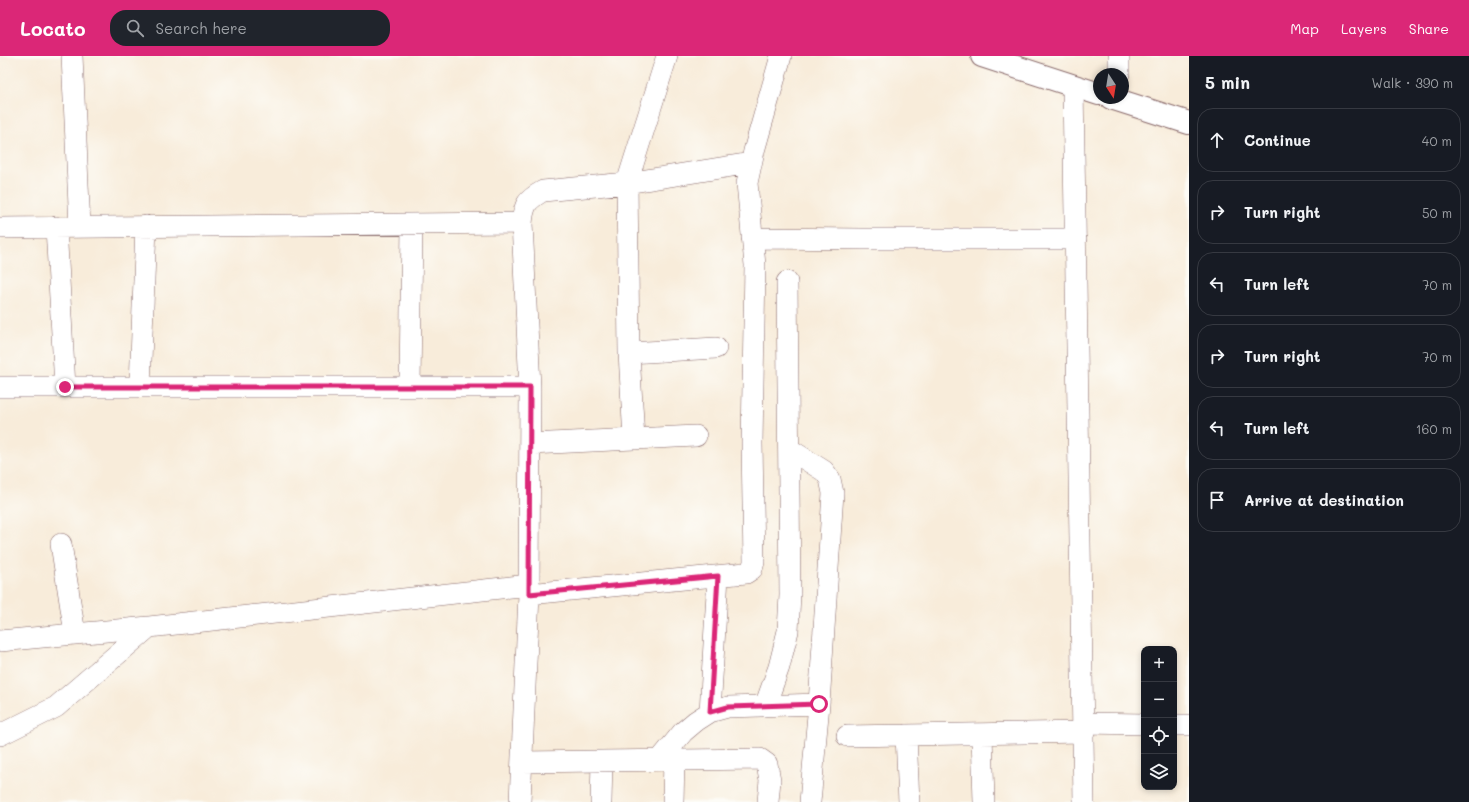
<!DOCTYPE html>
<html lang="en">
<head>
<meta charset="utf-8">
<style>
  :root { --surface:#171b24; --page:#20242c; --text:#f1f3f6; --muted:#9ea1a6; --line:#363941; --accent:#db2777 }
  body { margin:0; font-family:Mali,sans-serif; background:var(--page); color:var(--text) }
  .controls { position:absolute; right:12px; bottom:12px; display:grid; overflow:hidden; border-radius:8px; box-shadow:0 2px 6px #0003 }
  .controls button { width:36px; height:36px; display:grid; place-items:center; padding:0; border:0; border-bottom:1px solid var(--line); background:var(--surface); color:var(--text); font:20px sans-serif }
  .compass { position:absolute; left:1093px; top:12px; width:36px; height:36px; border-radius:50%; background:var(--surface); box-shadow:0 2px 6px #0003; rotate:168deg }
  .stop { position:absolute; width:12px; height:12px; margin:-9px; border:3px solid #db2777; border-radius:50%; background:#fff }
  .stop.end { background:#db2777; border-color:#fff; box-shadow:0 1px 4px #0008 }
  .list { margin:0; padding:0; list-style:none }
  h2 { display:flex; justify-content:space-between; align-items:center; height:52px; margin:0; padding:0 16px; font-size:17px }
  h2 small { font-size:13px; font-weight:400; color:var(--muted) }
  .list li { display:grid; grid-template-columns:26px 1fr auto; gap:12px; align-items:center; box-sizing:border-box; height:64px; margin:0 8px 8px; padding:0 8px; border:1px solid var(--line); border-radius:16px }
  .list b { display:block; font-size:15px; white-space:nowrap }
  .list em { font-size:13px; font-style:normal; color:var(--muted) }
  .icon { flex:none; width:22px; height:22px; fill:none; stroke:currentColor; stroke-width:2; stroke-linecap:round; stroke-linejoin:round }
  .map { position:relative; flex:none; width:1189px; height:746px; overflow:hidden }
  header { display:flex; align-items:center; gap:24px; box-sizing:border-box; height:56px; padding:0 20px; background:var(--accent); color:#fff }
  header strong { font-size:19px }
  nav { display:flex; gap:22px; margin-inline-start:auto; font-size:14px }
  .search { width:280px; height:36px; background:var(--page); display:flex; align-items:center; gap:10px; box-sizing:border-box; padding:0 14px; border-radius:16px; color:var(--muted); font-size:15px }
  main { display:flex }
  aside { flex:1; background:var(--surface) }
  .map>svg:first-child { display:block }
  .lines { fill:none; stroke-linecap:round; stroke-linejoin:round }
  .street-casing { stroke:#876768; stroke-width:22 }
  .secondary-casing { stroke:#876768; stroke-width:24 }
  .street { stroke:#fff; stroke-width:21 }
  .secondary { stroke:#fff; stroke-width:22 }
  .route { stroke:#db2777; stroke-width:5 }
</style>
</head>
<body>
<header>
<strong>Locato</strong>
<div class="search"><svg class="icon" aria-label="search" viewBox="0 0 24 24"><circle cx="10" cy="10" r="6"/><path d="M15 15l6 6"/></svg>Search here</div>
<nav><a>Map</a><a>Layers</a><a>Share</a></nav>
</header>
<main>
<div class="map">
<svg width="1189" height="746" viewBox="0 0 1189 746">
  <rect width="100%" height="100%" fill="#fdfcf7"/>
  <filter id="ink" filterUnits="userSpaceOnUse"><feTurbulence type="fractalNoise" baseFrequency=".025" numOctaves="2"/><feDisplacementMap in="SourceGraphic" scale="8" xChannelSelector="R" yChannelSelector="G"/><feConvolveMatrix kernelMatrix="1 2 1 2 8 2 1 2 1" color-interpolation-filters="sRGB"/></filter>
  <filter id="wash" filterUnits="userSpaceOnUse"><feTurbulence type="fractalNoise" baseFrequency=".012" numOctaves="4" result="noise"/><feDisplacementMap in="SourceGraphic" scale="16" xChannelSelector="R" yChannelSelector="G"/><feGaussianBlur stdDeviation="0.9" result="paint"/><feColorMatrix in="noise" values="0 0 0 0 0 0 0 0 0 0 0 0 0 0 0 0 0 1.4 0 .05"/><feComposite in="paint" operator="in"/></filter>
  <g filter="url(#wash)">
    <rect width="100%" height="100%" fill="#f8ecda"/>
  </g>
  <g filter="url(#ink)">
    <g class="lines">
      <g class="street-casing">
        <path id="street" d="M72 0 80 171
          M1119 18V0
          M1073 30 1084 746
          M56 171 65 331
          M0 172 522 167
          M752 182 862 183H1076
          M629 297 716 292
          M0 331H530
          M140 331 146 170
          M410 331 412 168
          M634 383 629 297 627 127 667 0
          M530 388 696 380
          M789 393 824 415 830 423 833 437 819 648 810 746
          M61 488 75 578
          M529 538 746 517 752 513 754 506 752 387 755 209 747 127 754 95 781 0
          M0 585 149 571 529 529
          M765 650 779 611 788 575 790 539 787 226
          M710 656 718 520
          M1083 667 1144 668
          M1174 669H1189
          M982 678 984 746
          M0 679 56 651 149 571
          M906 679 909 746
          M847 680 1084 676
          M660 704 683 676 696 665 710 656 728 651 819 648
          M522 706 760 703 767 708 770 724 768 746
          M520 746 529 538 530 331 522 167C524 148 527 144 543 135L627 127 751 107
          M601 746 602 705
          M673 746 674 704"/>
      </g>
      <g class="secondary-casing">
        <path id="secondary" d="M982 0 1099 38
          M1111 42 1189 67"/>
      </g>
      <use href="#street" class="street"/>
      <use href="#secondary" class="secondary"/>
    </g>
  </g>
  <g class="lines" filter="url(#ink)">
    <path class="route" d="M65 331H530L529 538 718 520 710 656 728 651 819 648"/>
  </g>
</svg>
<div class="controls">
<button>+</button>
<button>−</button>
<button><svg class="icon" aria-label="locate" viewBox="0 0 24 24"><circle cx="12" cy="12" r="6"/><path d="M12 2v4M12 18v4M2 12h4M18 12h4"/></svg></button>
<button><svg class="icon" aria-label="layers" viewBox="0 0 24 24"><path d="M12 4l9 5-9 5-9-5zM3 14l9 5 9-5"/></svg></button>
</div>
<svg class="compass" viewBox="-18 -18 36 36"><path d="M0-13l5 13h-10z" fill="#e53935"/><path d="M0 13l5-13h-10z" fill="#9ea1a6"/></svg>
<div class="stop" style="left:819px;top:648px"></div>
<div class="stop end" style="left:65px;top:331px"></div>
</div>
<aside>
<h2>5 min<small>Walk · 390 m</small></h2>
<ul class="list">
<li><svg class="icon" aria-label="ahead" viewBox="0 0 24 24"><path d="M12 20V5M6 11l6-6 6 6"/></svg><div><b>Continue</b></div><em>40 m</em></li>
<li><svg class="icon" aria-label="right" viewBox="0 0 24 24"><path d="M7 20v-9h11M14 6l5 5-5 5"/></svg><div><b>Turn right</b></div><em>50 m</em></li>
<li><svg class="icon" aria-label="left" viewBox="0 0 24 24"><path d="M17 20v-9H6M10 6l-5 5 5 5"/></svg><div><b>Turn left</b></div><em>70 m</em></li>
<li><svg class="icon" aria-label="right" viewBox="0 0 24 24"><path d="M7 20v-9h11M14 6l5 5-5 5"/></svg><div><b>Turn right</b></div><em>70 m</em></li>
<li><svg class="icon" aria-label="left" viewBox="0 0 24 24"><path d="M17 20v-9H6M10 6l-5 5 5 5"/></svg><div><b>Turn left</b></div><em>160 m</em></li>
<li><svg class="icon" aria-label="arrive" viewBox="0 0 24 24"><path d="M6 21V4h12l-3 4 3 4H6"/></svg><div><b>Arrive at destination</b></div></li>
</ul>
</aside>
</main>
</body>
</html>
